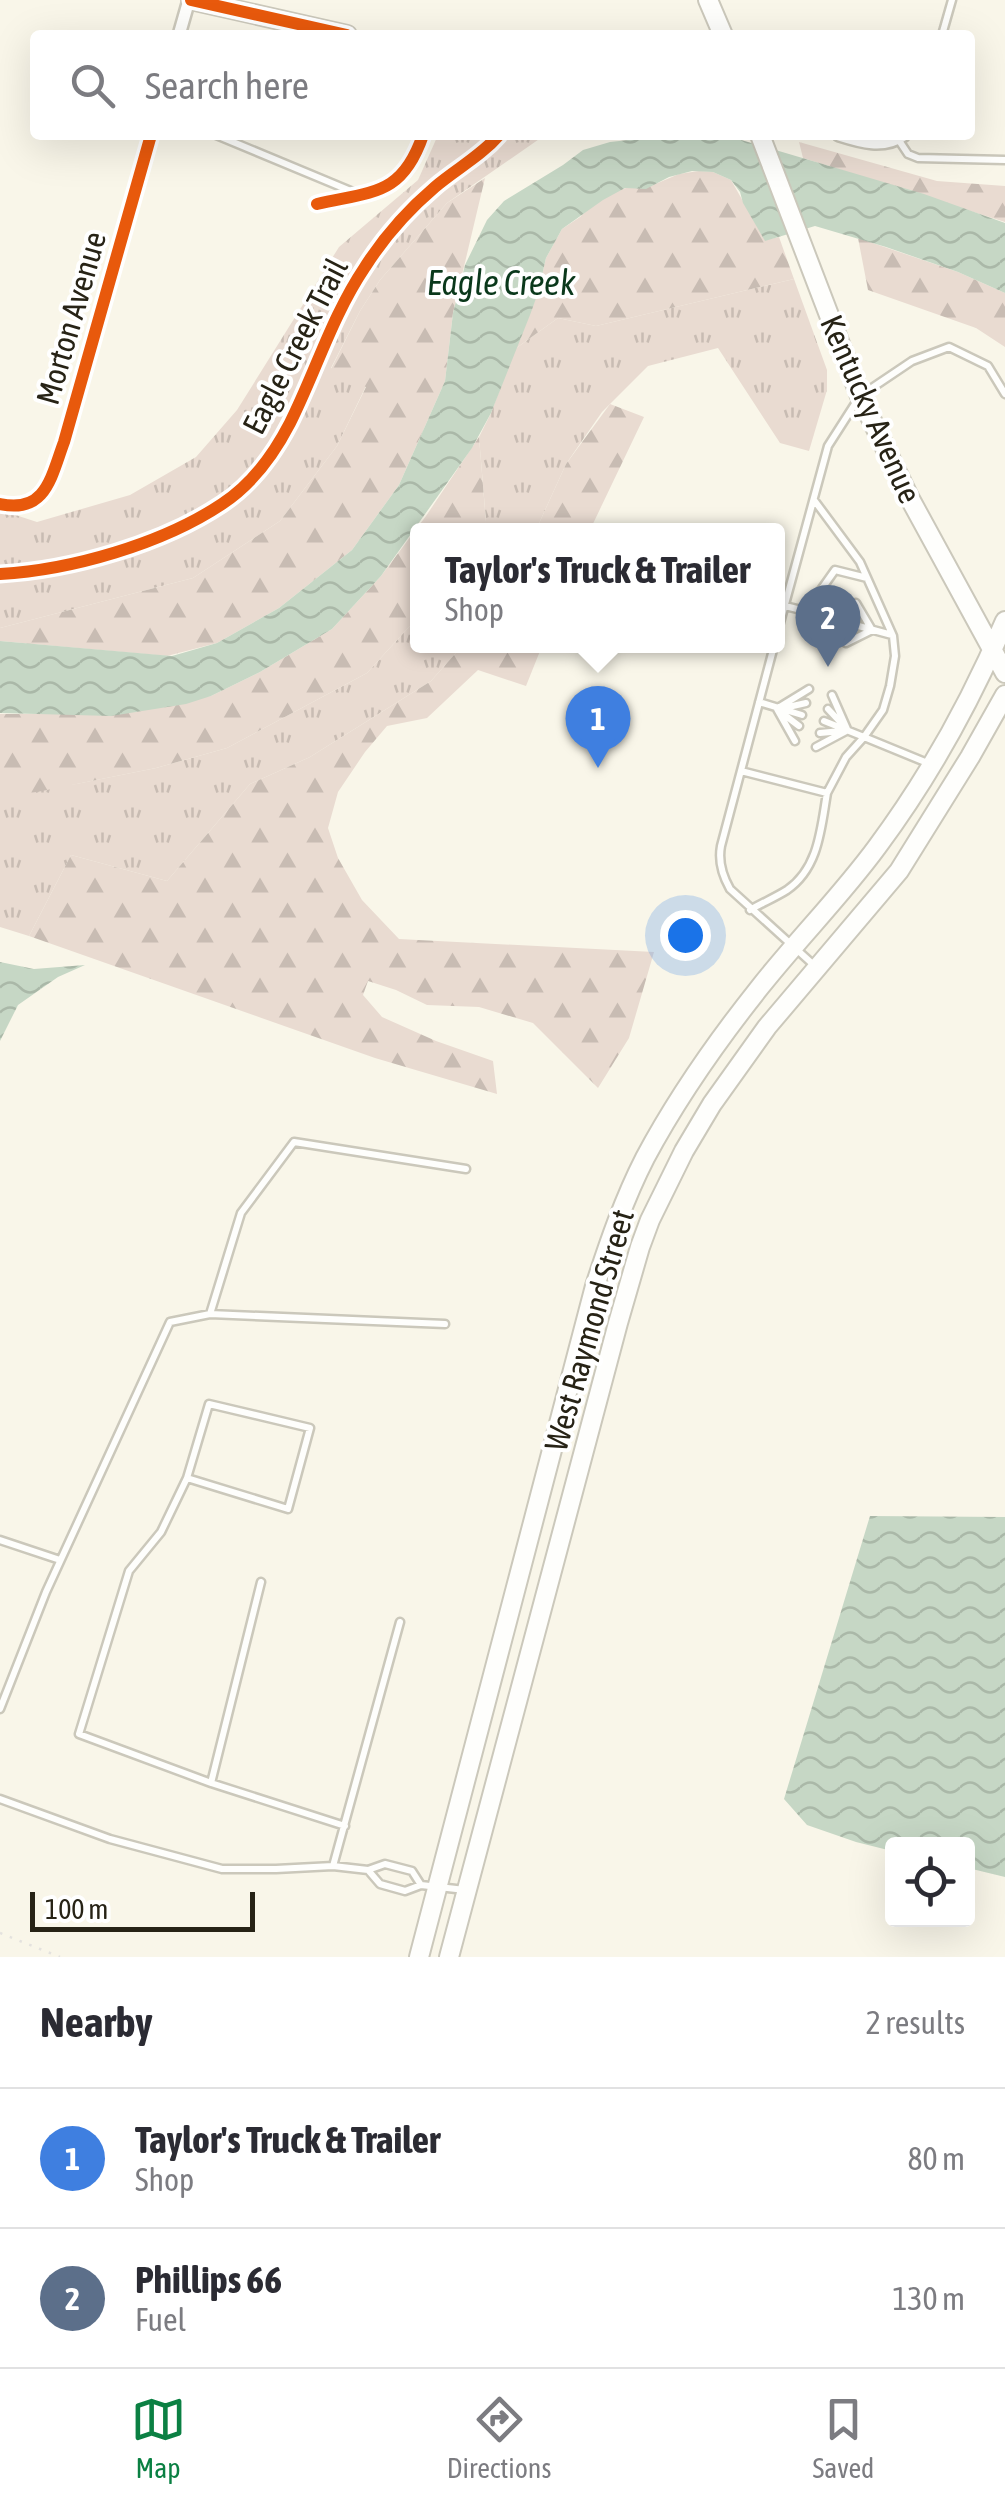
<!DOCTYPE html>
<html lang="en">
<head>
<meta charset="utf-8">
<style>
  :root { --surface:#fff; --page:#f2f2f3; --text:#2b2b33; --muted:#7c7c81; --line:#e1e1e2; --accent:#0b8043 }
  body { margin:0; font-family:"Asap Condensed",sans-serif; background:var(--page); color:var(--text) }
  .controls { position:absolute; right:30px; bottom:30px; display:grid; overflow:hidden; border-radius:10px; box-shadow:0 10px 40px #0002 }
  .controls button { width:90px; height:90px; display:grid; place-items:center; padding:0; border:0; border-bottom:2px solid var(--line); background:var(--surface); color:var(--text); font:50px sans-serif }
  .scale { position:absolute; left:30px; bottom:25px; width:225px; box-sizing:border-box; padding-left:10px; border:5px solid #272316; border-top:0; font-size:28px; line-height:35px; white-space:nowrap; color:#272316; -webkit-text-stroke:8px #fff; paint-order:stroke }
  .you { position:absolute; left:685px; top:935px; width:35px; height:35px; margin:-25px; border:8px solid #fff; border-radius:50%; background:#1a73e8; box-shadow:0 0 0 15px #1a73e833 }
  .badge { display:grid; place-items:center; width:65px; height:65px; border-radius:50%; background:var(--accent); color:#fff; font-size:32px; font-weight:700 }
  .pin { position:absolute; translate:-50% -82px; filter:drop-shadow(0 2px 5px #0008) }
  .pin::after { content:''; position:absolute; top:52px; width:35px; height:30px; background:inherit; clip-path:polygon(0 0,100% 0,50% 100%) }
  .popup { position:absolute; left:410px; top:523px; width:375px; height:130px; box-sizing:border-box; display:grid; place-content:center; border-radius:10px; background:var(--surface); filter:drop-shadow(0 2px 8px #0005); font-size:32px; white-space:nowrap; color:var(--muted) }
  .popup b { font-size:38px; color:var(--text) }
  .popup::after { content:''; position:absolute; left:50%; top:100%; margin-left:-20px; border:20px solid transparent; border-top-color:var(--surface) }
  .list { margin:0; padding:0; list-style:none }
  h2 { display:flex; justify-content:space-between; align-items:center; height:130px; margin:0; padding:0 40px; font-size:42px }
  h2 small { font-size:32px; font-weight:400; color:var(--muted) }
  .list li { display:grid; grid-template-columns:65px 1fr auto; gap:30px; align-items:center; box-sizing:border-box; height:140px; padding:0 40px; border-top:2px solid var(--line) }
  .list b { display:block; font-size:38px; white-space:nowrap }
  .list p { margin:0; font-size:32px; white-space:nowrap; color:var(--muted) }
  .list em { font-size:32px; font-style:normal; color:var(--muted) }
  .icon { flex:none; width:55px; height:55px; fill:none; stroke:currentColor; stroke-width:2; stroke-linecap:round; stroke-linejoin:round }
  .map { position:relative; flex:none; width:1005px; height:1957px; overflow:hidden }
  .search { position:absolute; background:var(--surface); box-shadow:0 10px 40px #0002; left:30px; right:30px; top:30px; height:110px; display:flex; align-items:center; gap:25px; box-sizing:border-box; padding:0 35px; border-radius:10px; color:var(--muted); font-size:38px }
  .sheet { height:410px; background:var(--surface) }
  nav { display:flex; justify-content:space-around; align-items:center; box-sizing:border-box; height:140px; border-top:2px solid var(--line); background:var(--surface); font-size:28px; color:var(--muted) }
  nav a { display:grid; justify-items:center; gap:5px }
  nav .on { color:var(--accent) }
  .map>svg:first-child { display:block }
  .grass { fill:url(#grass-tufts) }
  .forest { fill:url(#forest-firs) }
  .water { fill:url(#water-waves) }
  .lines { fill:none; stroke-linecap:round; stroke-linejoin:round }
  .service-casing { stroke:#cbc8bb; stroke-width:11 }
  .minor-casing { stroke:#cbc8bb; stroke-width:16 }
  .secondary-casing { stroke:#cbc8bb; stroke-width:22 }
  .primary-casing { stroke:#cbc8bb; stroke-width:22 }
  .path { stroke:#e4e2de; stroke-width:2.5; stroke-dasharray:2.5 8; stroke-linecap:butt }
  .service { stroke:#fefefc; stroke-width:6 }
  .minor { stroke:#fefefc; stroke-width:11 }
  .secondary { stroke:#fefefc; stroke-width:18 }
  .primary { stroke:#fefefc; stroke-width:18 }
  .cycleway-casing { stroke:#fff; stroke-width:19 }
  .cycleway { stroke:#e8590c; stroke-width:12 }
  .labels { text-anchor:middle; dominant-baseline:central; stroke-width:8; stroke-linejoin:round; paint-order:stroke }
  .street-label { font-size:32px; fill:#272316; stroke:#fff }
  .water-label { font-size:35px; font-style:italic; fill:#0a381b; stroke:#fff }
</style>
</head>
<body>
<div class="map">
<svg width="1005" height="1957" viewBox="0 0 1005 1957">
  <defs>
    <pattern id="grass-tufts" width="24" height="20" patternUnits="userSpaceOnUse" patternTransform="scale(2.5)"><rect width="24" height="20" fill="#e9dbd1"/><path d="M3 7l-1-3M5 7V3M7 7l1-3M15 17l-1-3M17 17v-4M19 17l1-3" fill="none" stroke="#c8bcb3"/></pattern>
    <pattern id="forest-firs" width="22" height="20" patternUnits="userSpaceOnUse" patternTransform="scale(2.5)"><rect width="22" height="20" fill="#e9dbd1"/><path d="M5 1l3.5 6h-7zM16 11l3.5 6h-7z" fill="#c8bcb3"/></pattern>
    <pattern id="water-waves" width="16" height="10" patternUnits="userSpaceOnUse" patternTransform="scale(2.5)"><rect width="16" height="10" fill="#c6d7c5"/><path d="M0 5q4-4 8 0t8 0" fill="none" stroke="#aab8a8"/></pattern>
  </defs>
  <rect width="100%" height="100%" fill="#f9f6e9"/>
  <path class="grass" d="M438 135H545L447 203 380 280 360 311 331 368 366 386 337 446 280 521 193 578 0 628V510L37 522 130 495 196 457 237 410 339 247 418 180Z
    M794 279 827 370V390L809 451 780 443 718 348 648 366 602 412 566 464 536 530H480L486 521 479 437 491 413 515 349 558 318 596 326Z
    M418 617V646H462L431 681 310 757 250 784 167 881 71 855 29 936 0 927V792L76 784 156 768 227 748 367 673Z"/>
  <path class="forest" d="M799 142 937 181 1005 186V222L803 158Z
    M699 171 713 172 731 180 765 240 779 237 794 279 596 326 558 318 515 349 538 293 546 258 562 229 580 217 603 195 626 188H646L679 174Z
    M485 178 453 313 445 381 399 485 352 550 279 608 217 643 167 656 0 641V628L193 578 280 521 337 446 366 387 331 369 360 311 380 280 447 203Z
    M858 238 958 272 1005 293V347L976 328 868 290Z
    M610 404 644 417 590 530H536L566 464Z
    M479 437 486 522 480 530H418V617L367 673 227 748 156 768 27 794 0 795V714H71L211 696 260 672 332 629 381 576 426 516Z
    M462 646H542L526 686 478 670 427 718 387 726 365 752 338 792 328 828 338 858 362 900 399 939 654 952 629 1038 598 1088 533 1023 479 1007 427 1005 396 990 368 981 363 995 382 1017 436 1041 493 1061 497 1094 375 1058 29 936 71 855 167 881 250 784 310 757 431 681Z"/>
  <path class="water" d="M674 135 738 139 924 194 1005 223V293L958 272 886 247 815 226 765 241 743 203 740 192 731 180 713 172 692 171 669 177 646 189 625 188 603 200 562 229 546 258 538 293 530 315 491 413 472 448 381 576 332 629 260 672 211 696 186 704 111 716 0 713V641L172 656 217 643 279 608 352 550 399 485 445 381 453 313 465 265 487 220 504 201 563 165 583 150 610 142Z
    M0 962 34 969 85 965 58 977 18 1005 0 1041Z
    M870 1516 1005 1517V1877L968 1868V1844H892V1851L856 1842 807 1825 784 1799Z"/>
  <g class="lines">
    <g class="service-casing">
      <path id="service" d="M942 35 952 0
        M216 135 358 194
        M898 139 908 154 918 158 1005 160
        M814 500 860 562 893 636 895 656 890 686 883 710 864 737 824 721
        M785 606 826 616
        M811 608 831 596
        M806 611 835 570 867 578
        M806 612 820 636
        M851 624 892 635
        M778 630 828 446 860 396 912 361 949 347 988 366 1005 394
        M846 643 872 630 856 603
        M774 646 721 846C718 862 722 875 730 889L816 967
        M832 695 847 729
        M759 702 802 715
        M778 708 809 689
        M784 708 806 703
        M777 709 795 741
        M828 709 843 725
        M782 713 799 726
        M820 733 841 731
        M816 747 846 731
        M741 771 827 793 846 757 864 737 930 764
        M750 910C762 903 776 897 787 890 819 868 821 828 827 793
        M210 1314 241 1213 294 1142 466 1169
        M187 1478 288 1509 310 1428 209 1404 187 1478 161 1532 129 1571 79 1734 211 1783
        M0 1540 60 1560
        M261 1582 211 1783 345 1826
        M0 1709 46 1592 170 1322 210 1314 445 1324
        M0 1799 110 1839 222 1869H276L333 1866 368 1870
        M333 1866 400 1622
        M421 1885 412 1871 385 1864 368 1870 380 1884 405 1891 421 1885 465 1890"/>
    </g>
    <g class="minor-casing">
      <path id="minor" d="M179 35 189 0
        M839 135C861 142 883 149 904 135
        M317 204C373 191 402 196 423 135
        M0 504C46 514 51 477 64 442L151 135"/>
    </g>
    <g class="secondary-casing">
      <path id="secondary" d="M191 0 347 35"/>
    </g>
    <g class="primary-casing">
      <path id="primary" d="M708 0 723 35
        M760 135 860 396 909 497 1005 673
        M419 1957 595 1286C609 1243 624 1199 645 1158 677 1098 717 1041 760 987 798 939 841 896 877 847 929 777 971 701 1005 621
        M449 1957 618 1323 640 1247 650 1220 684 1151 712 1104 767 1027 899 871 970 757 1005 695"/>
    </g>
    <path class="path" d="M0 1933 60 1957"/>
    <use href="#service" class="service"/>
    <use href="#minor" class="minor"/>
    <use href="#secondary" class="secondary"/>
    <use href="#primary" class="primary"/>
    <g class="cycleway-casing">
      <path id="cycleway" d="M191 0 347 35
        M317 204C373 191 402 196 423 135
        M0 504C46 514 51 477 64 442L151 135
        M0 574C71 570 162 544 222 504 251 485 274 454 290 423 316 371 332 316 365 267 384 237 408 210 435 187 456 169 481 156 499 135"/>
    </g>
    <use href="#cycleway" class="cycleway"/>
  </g>
  <g class="labels">
    <g class="street-label">
      <text transform="translate(71 318) rotate(-74)">Morton Avenue</text>
      <text transform="translate(295 346) rotate(-63)">Eagle Creek Trail</text>
      <text transform="translate(871 409) rotate(66)">Kentucky Avenue</text>
      <text transform="translate(589 1330) rotate(-74)">West Raymond Street</text>
    </g>
    <g class="water-label">
      <text x="501" y="282">Eagle Creek</text>
    </g>
  </g>
</svg>
<div class="controls">
<button><svg class="icon" aria-label="locate" viewBox="0 0 24 24"><circle cx="12" cy="12" r="6"/><path d="M12 2v4M12 18v4M2 12h4M18 12h4"/></svg></button>
</div>
<div class="scale">100 m</div>
<div class="you"></div>
<div class="pin badge" style="left:598px;top:768px;background:#3f7fe0">1</div>
<div class="popup"><b>Taylor's Truck &amp; Trailer</b>Shop</div>
<div class="pin badge" style="left:828px;top:667px;background:#5c6f8a">2</div>
<div class="search"><svg class="icon" aria-label="search" viewBox="0 0 24 24"><circle cx="10" cy="10" r="6"/><path d="M15 15l6 6"/></svg>Search here</div>
</div>
<section class="sheet">
<h2>Nearby<small>2 results</small></h2>
<ul class="list">
<li><span class="badge" style="background:#3f7fe0">1</span><div><b>Taylor's Truck &amp; Trailer</b><p>Shop</p></div><em>80 m</em></li>
<li><span class="badge" style="background:#5c6f8a">2</span><div><b>Phillips 66</b><p>Fuel</p></div><em>130 m</em></li>
</ul>
</section>
<nav>
<a class="on"><svg class="icon" aria-label="map" viewBox="0 0 24 24"><path d="M3 6l6-2 6 2 6-2v14l-6 2-6-2-6 2zM9 4v14M15 6v14"/></svg>Map</a>
<a><svg class="icon" aria-label="directions" viewBox="0 0 24 24"><path d="M12 3l9 9-9 9-9-9zM9 14v-3h6M13 9l2 2-2 2"/></svg>Directions</a>
<a><svg class="icon" aria-label="saved" viewBox="0 0 24 24"><path d="M7 4h10v16l-5-4-5 4z"/></svg>Saved</a>
</nav>
</body>
</html>
